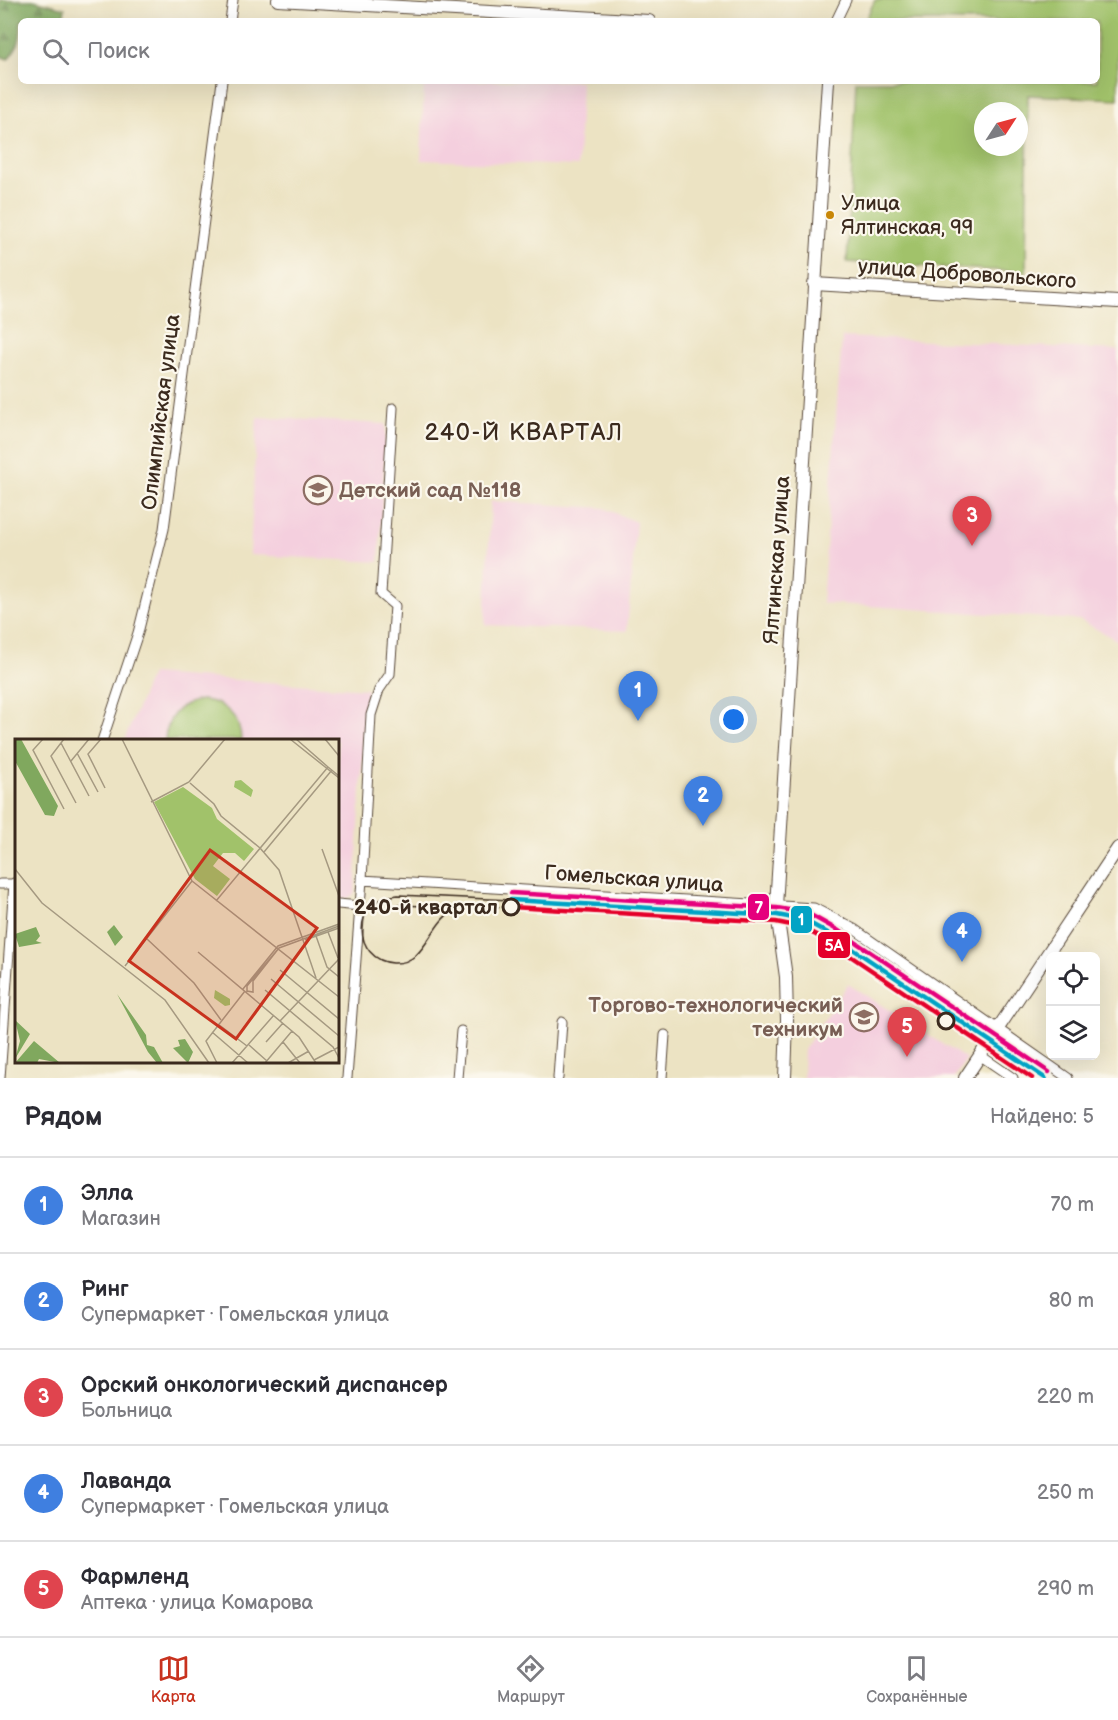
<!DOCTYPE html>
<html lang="ru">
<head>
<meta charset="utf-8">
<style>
  :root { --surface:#fff; --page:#f2f2f3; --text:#2b2b33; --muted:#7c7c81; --line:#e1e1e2; --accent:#c8321e }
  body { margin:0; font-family:"Balsamiq Sans",sans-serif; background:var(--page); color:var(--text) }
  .controls { position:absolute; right:18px; bottom:18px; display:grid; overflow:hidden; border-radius:9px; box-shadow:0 6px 24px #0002 }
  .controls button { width:54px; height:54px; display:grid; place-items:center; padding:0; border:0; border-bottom:2px solid var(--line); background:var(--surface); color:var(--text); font:30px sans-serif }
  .compass { position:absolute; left:974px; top:102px; width:54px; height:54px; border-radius:50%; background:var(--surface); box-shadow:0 6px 24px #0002; rotate:54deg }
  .you { position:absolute; left:734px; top:720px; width:21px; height:21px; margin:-15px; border:4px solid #fff; border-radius:50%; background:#1a73e8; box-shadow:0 0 0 9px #1a73e833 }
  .badge { display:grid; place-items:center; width:39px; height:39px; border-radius:50%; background:var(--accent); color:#fff; font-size:20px; font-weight:700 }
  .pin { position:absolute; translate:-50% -50px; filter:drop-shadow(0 2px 3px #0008) }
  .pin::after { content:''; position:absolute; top:32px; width:21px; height:18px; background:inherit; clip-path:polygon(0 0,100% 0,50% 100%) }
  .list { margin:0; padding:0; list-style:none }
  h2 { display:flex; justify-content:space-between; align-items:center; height:78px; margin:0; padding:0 24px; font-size:26px }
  h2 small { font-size:20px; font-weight:400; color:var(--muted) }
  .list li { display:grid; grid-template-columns:39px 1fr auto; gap:18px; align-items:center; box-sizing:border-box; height:96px; padding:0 24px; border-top:2px solid var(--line) }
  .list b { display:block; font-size:22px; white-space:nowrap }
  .list p { margin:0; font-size:20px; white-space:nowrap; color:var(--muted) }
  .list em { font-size:20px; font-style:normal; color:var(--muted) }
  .icon { flex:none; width:33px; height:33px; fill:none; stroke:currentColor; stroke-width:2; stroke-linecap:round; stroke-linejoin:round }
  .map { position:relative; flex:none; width:1118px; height:1078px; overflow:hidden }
  .search { position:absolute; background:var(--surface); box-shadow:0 6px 24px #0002; left:18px; right:18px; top:18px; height:66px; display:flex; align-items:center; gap:15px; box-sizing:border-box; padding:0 21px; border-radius:9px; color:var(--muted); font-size:22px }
  .sheet { height:558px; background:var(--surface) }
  nav { display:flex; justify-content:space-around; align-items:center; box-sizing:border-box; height:84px; border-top:2px solid var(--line); background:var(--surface); font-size:16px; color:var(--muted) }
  nav a { display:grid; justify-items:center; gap:3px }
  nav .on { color:var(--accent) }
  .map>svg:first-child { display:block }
  .built { fill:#f4cfde }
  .green { fill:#a1c26a; stroke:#6e7644; stroke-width:1.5; fill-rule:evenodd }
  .forest { fill:url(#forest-firs); stroke:#5e693e; stroke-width:1.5 }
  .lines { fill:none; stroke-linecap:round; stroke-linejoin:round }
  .minor-casing { stroke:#564637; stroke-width:11 }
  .major-casing { stroke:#564637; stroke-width:14 }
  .minor { stroke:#fff; stroke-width:9 }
  .major { stroke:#fff; stroke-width:12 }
  .tram { stroke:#3b2a1e; stroke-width:1.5 }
  .tram-1-casing { stroke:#fbf7ec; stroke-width:9 }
  .tram-2-casing { stroke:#fbf7ec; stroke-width:9 }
  .tram-3-casing { stroke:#fbf7ec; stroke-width:9 }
  .tram-1 { stroke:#03a3c5; stroke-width:4.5 }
  .tram-2 { stroke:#e4002b; stroke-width:4.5 }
  .tram-3 { stroke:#e5007d; stroke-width:4.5 }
  .bus-dot { fill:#c88708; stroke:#fbf7ec; stroke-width:2 }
  .stop-dot { fill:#fbf7ec; stroke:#3b2a1e; stroke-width:3 }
  .labels { text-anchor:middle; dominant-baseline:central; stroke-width:4.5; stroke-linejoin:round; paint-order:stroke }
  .bus-label { font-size:20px; fill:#3b2a1e; stroke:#fbf7ec; text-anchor:start }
  .street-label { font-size:21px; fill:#3b2a1e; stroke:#fbf7ec }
  .education-label { font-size:21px; font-weight:bold; fill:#785e54; stroke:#fbf7ec; text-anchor:start }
  .stop-label { font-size:21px; font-weight:bold; fill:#3b2a1e; stroke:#fbf7ec; text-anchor:end }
  .quarter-label { font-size:24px; letter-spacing:1.5px; fill:#3b2a1e; stroke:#fbf7ec }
  .inset-road { fill:none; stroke:#a59981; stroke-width:1.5 }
  .view { fill:#c8321e; fill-opacity:0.15; stroke:#c8321e; stroke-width:3 }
  .inset-edge { fill:none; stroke:#3b2a1e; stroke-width:3 }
  .line-badge { stroke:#fbf7ec; stroke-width:2 }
  .badge-label { font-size:16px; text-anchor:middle; font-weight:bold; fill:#fff }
</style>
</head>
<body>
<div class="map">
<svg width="1118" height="1078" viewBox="0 0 1118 1078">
  <defs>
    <pattern id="forest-firs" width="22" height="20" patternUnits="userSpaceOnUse" patternTransform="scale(1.5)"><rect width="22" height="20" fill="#80a85e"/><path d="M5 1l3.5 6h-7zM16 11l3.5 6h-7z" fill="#6a894d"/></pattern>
  </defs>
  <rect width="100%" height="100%" fill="#fbf7ec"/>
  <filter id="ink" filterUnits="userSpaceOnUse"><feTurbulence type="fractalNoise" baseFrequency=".0167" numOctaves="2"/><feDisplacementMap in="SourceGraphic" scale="12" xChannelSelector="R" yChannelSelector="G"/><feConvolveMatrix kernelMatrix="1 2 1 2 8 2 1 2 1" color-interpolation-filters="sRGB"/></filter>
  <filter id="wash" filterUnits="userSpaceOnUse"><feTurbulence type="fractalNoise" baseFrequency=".008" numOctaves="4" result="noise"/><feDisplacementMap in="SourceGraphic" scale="24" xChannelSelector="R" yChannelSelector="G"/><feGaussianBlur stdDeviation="1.35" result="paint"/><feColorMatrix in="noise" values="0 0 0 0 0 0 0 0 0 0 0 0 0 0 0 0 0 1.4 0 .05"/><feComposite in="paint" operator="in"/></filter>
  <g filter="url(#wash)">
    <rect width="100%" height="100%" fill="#ece3c3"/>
    <path class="built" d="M424 81H581L578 166 421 160Z
      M842 337 1118 350V641L1080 620 822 603Z
      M257 417 386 424 379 562 250 555Z
      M491 501 604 508 636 522 627 631 485 625Z
      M151 674 367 689 355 893 349 898H338V741H124Z
      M848 984 966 1059 954 1078H803L804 1050Z"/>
    <path class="green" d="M875 0H1118V99L1028 95 1026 272 847 262 856 81H1097V21H865ZM983 111H1019V147H983Z
      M201 700C224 701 241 717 241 740H165C166 719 178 703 201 700Z"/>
    <path class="forest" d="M0 0H33L65 8 63 21H21C21 40 20 44 8 59L0 56Z"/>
  </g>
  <g filter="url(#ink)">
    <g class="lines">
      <g class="minor-casing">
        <path id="minor" d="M230 21 233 0
          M836 21 846 0
          M102 741 138 633 164 529 222 81
          M362 880 814 908 854 929 1068 1078
          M0 884H16
          M338 904 360 906
          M981 1056 1013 1078
          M0 1078 14 883
          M347 1078 362 880 371 715 379 690 390 674 395 606 381 594 393 408
          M457 1078 461 1031
          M558 1078 562 1022
          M662 1078 665 1035"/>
      </g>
      <g class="major-casing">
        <path id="major" d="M278 0 649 21
          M814 284 1118 302
          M785 1078 787 1020 786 977 776 906 828 81
          M965 1078 1118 848"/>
      </g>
      <use href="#minor" class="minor"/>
      <use href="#major" class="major"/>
      <path class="tram" d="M396 905 458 907
        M499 907C485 907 466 904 453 911 429 924 426 965 393 963 354 961 348 899 398 895L511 900"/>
      <g class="tram-1-casing">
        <path id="tram-1" d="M511 900 777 915 804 920 835 937 1045 1078"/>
      </g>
      <g class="tram-2-casing">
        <path id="tram-2" d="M511 907 776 922 801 927 831 943 1032 1078"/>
      </g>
      <g class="tram-3-casing">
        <path id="tram-3" d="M511 893 777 908 807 913 839 931 1049 1072"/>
      </g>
      <use href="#tram-1" class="tram-1"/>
      <use href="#tram-2" class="tram-2"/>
      <use href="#tram-3" class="tram-3"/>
    </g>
  </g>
  <defs>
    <g id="school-ring" transform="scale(1.5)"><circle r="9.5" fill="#fbf7ec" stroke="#8d6e63" stroke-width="1.5"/><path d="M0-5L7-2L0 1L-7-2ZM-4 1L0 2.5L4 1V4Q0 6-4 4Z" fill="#8d6e63"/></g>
    <g id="university-ring" transform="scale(1.5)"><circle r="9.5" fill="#fbf7ec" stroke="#8d6e63" stroke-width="1.5"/><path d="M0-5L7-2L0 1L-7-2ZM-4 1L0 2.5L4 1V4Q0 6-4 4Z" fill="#8d6e63"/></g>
  </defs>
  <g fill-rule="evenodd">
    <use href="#school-ring" x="318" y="490"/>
    <use href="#university-ring" x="864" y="1017"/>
  </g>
  <circle class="bus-dot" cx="830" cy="215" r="5"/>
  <g class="stop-dot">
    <circle cx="511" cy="907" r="8"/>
    <circle cx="946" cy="1021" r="8"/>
  </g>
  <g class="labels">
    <g class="bus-label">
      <text x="841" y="204">Улица<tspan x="841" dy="24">Ялтинская, 99</tspan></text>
    </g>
    <g class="street-label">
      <text transform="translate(967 274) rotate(4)">улица Добровольского</text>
      <text transform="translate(161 412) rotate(-83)">Олимпийская улица</text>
      <text transform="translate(777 560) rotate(-86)">Ялтинская улица</text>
      <text transform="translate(634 879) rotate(4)">Гомельская улица</text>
    </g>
    <g class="education-label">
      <text x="339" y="490">Детский сад №118</text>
      <text x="843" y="1005" text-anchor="end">Торгово-технологический<tspan x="843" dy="24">техникум</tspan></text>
    </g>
    <g class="stop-label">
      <text x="498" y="907">240-й квартал</text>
    </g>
    <g class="quarter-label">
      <text x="524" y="432">240-Й КВАРТАЛ</text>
    </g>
  </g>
  <g transform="translate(15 739)">
    <rect width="324" height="324" fill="#ece3c3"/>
    <path d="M226 41 238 51 236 58 219 48 220 42ZM168 48 197 69 202 80 239 110 229 122 220 114H208L198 127 215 140 202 157 180 140 139 63ZM200 251 215 260V266L210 267 199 259Z" fill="#a1c26a"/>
    <path d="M0 0H6L43 67 39 77 30 76 0 22ZM99 186 108 198 100 207 92 193ZM21 188 25 197 21 202 27 204 4 208 0 195ZM102 255 131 296 132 306 139 308 148 324H142L133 313ZM0 281 15 295 0 320 5 302ZM170 300 178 313 173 324 158 309 165 307 163 301ZM19 302 45 324 24 320 22 324H0Z" fill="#80a85e"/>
    <path class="inset-road" d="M28 0 18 11 49 70M49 0 36 17 61 64M86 0 73 15 90 49M107 0 177 142M275 0 324 39M281 0 313 28M310 0 324 17M46 4 74 57M62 14 83 53M56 22 74 0M175 44 199 65 206 77 245 109M136 63 174 43 210 0M245 109 264 131 301 239M307 110 324 157M249 113 317 31M0 130 27 164 150 261 194 324M201 162 313 28 324 37M324 187 264 209 232 247V252L238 253V242L264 209 324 187M313 193 323 219M301 197 312 228 324 238M132 200 179 244 206 281M290 201 324 189M183 213 284 298 301 324M110 227 177 142 324 258M265 231 324 280M256 240 324 297M228 250 263 207 324 185M250 251 318 308 324 319M265 282 324 220M203 285 232 307M197 293 233 324M251 303 268 284M268 303 285 324M234 306 252 322M299 321 324 308M202 324 191 302 230 252M217 324 259 276M250 324 277 292M273 324 294 312"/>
    <path class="view" d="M195 111 302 189 221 300 114 222Z"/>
    <rect width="324" height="324" class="inset-edge"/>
  </g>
  <g class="line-badge">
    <rect x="747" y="893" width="23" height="28" rx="6" fill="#e5007d"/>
    <rect x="790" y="905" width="23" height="29" rx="6" fill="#03a3c5"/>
    <rect x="817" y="931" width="34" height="28" rx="6" fill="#e4002b"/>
  </g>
  <g class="badge-label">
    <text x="759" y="913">7</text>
    <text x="801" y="925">1</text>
    <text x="834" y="951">5А</text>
  </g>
</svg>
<div class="controls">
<button><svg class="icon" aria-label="locate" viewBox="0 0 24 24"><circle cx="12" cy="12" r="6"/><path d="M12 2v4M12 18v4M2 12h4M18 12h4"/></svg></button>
<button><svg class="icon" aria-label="layers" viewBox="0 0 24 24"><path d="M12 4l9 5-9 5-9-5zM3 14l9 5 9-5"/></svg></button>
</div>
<svg class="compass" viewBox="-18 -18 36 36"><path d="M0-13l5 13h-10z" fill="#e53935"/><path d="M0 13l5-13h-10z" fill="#7c7c81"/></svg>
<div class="you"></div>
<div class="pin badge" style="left:638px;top:721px;background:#3f7fe0">1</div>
<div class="pin badge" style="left:703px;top:826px;background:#3f7fe0">2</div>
<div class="pin badge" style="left:972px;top:546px;background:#e0444e">3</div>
<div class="pin badge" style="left:962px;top:962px;background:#3f7fe0">4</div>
<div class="pin badge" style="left:907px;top:1057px;background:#e0444e">5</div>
<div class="search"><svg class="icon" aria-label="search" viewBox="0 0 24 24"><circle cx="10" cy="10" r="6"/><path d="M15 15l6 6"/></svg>Поиск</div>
</div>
<section class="sheet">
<h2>Рядом<small>Найдено: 5</small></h2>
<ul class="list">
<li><span class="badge" style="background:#3f7fe0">1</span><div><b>Элла</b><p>Магазин</p></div><em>70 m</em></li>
<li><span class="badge" style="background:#3f7fe0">2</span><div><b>Ринг</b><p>Супермаркет · Гомельская улица</p></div><em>80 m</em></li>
<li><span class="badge" style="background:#e0444e">3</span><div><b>Орский онкологический диспансер</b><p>Больница</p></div><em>220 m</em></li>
<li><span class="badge" style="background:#3f7fe0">4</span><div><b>Лаванда</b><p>Супермаркет · Гомельская улица</p></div><em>250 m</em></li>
<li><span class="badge" style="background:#e0444e">5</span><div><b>Фармленд</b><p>Аптека · улица Комарова</p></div><em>290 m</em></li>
</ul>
</section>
<nav>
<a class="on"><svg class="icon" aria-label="map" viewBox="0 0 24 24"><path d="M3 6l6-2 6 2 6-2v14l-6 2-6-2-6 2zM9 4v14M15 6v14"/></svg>Карта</a>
<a><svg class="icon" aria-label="directions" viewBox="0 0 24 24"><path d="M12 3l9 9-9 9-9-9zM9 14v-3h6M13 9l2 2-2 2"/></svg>Маршрут</a>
<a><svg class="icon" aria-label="saved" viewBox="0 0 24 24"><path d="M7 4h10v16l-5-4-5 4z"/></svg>Сохранённые</a>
</nav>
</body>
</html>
